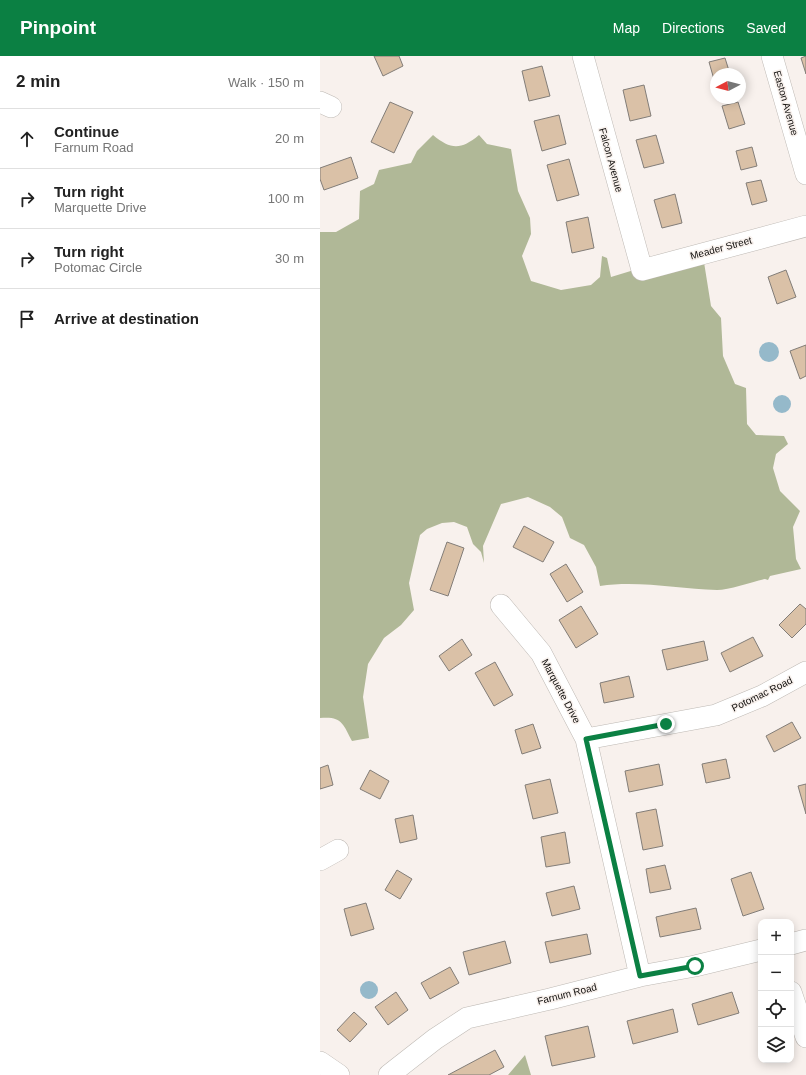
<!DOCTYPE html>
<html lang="en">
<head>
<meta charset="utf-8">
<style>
  :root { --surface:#fff; --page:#f2f2f2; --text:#222; --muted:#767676; --line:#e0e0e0; --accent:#0b8043 }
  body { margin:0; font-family:Arial,sans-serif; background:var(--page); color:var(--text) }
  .controls { position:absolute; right:12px; bottom:12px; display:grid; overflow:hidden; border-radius:8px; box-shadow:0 2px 10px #0003 }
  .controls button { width:36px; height:36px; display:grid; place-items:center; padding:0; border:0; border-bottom:1px solid var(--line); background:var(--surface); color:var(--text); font:20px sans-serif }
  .compass { position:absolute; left:390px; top:12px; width:36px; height:36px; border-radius:50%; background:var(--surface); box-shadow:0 2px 10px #0003; rotate:263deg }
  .stop { position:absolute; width:12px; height:12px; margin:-9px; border:3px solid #0b8043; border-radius:50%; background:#fff }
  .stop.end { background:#0b8043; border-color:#fff; box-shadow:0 1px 4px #0008 }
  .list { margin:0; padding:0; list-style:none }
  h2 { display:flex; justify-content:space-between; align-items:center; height:52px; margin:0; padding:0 16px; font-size:17px }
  h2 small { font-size:13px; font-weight:400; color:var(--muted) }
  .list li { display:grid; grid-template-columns:26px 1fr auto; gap:12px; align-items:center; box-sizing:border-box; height:60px; padding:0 16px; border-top:1px solid var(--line) }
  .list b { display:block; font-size:15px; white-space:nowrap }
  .list p { margin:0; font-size:13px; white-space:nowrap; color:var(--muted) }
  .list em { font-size:13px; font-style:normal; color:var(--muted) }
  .icon { flex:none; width:22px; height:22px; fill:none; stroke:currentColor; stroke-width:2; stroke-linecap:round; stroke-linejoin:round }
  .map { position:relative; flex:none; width:486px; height:1019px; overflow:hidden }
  header { display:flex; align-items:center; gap:24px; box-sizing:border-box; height:56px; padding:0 20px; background:var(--accent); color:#fff }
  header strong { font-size:19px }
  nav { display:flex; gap:22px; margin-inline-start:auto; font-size:14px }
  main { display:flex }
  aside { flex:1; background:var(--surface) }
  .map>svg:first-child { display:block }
  .forest { fill:#b0b897 }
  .water { fill:#95b9ca }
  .building { fill:#dac1a7; stroke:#827d78 }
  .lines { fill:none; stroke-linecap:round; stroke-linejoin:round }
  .minor-casing { stroke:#beb9b4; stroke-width:22 }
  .minor { stroke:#fff; stroke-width:21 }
  .route { stroke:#0b8043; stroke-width:5 }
  .labels { text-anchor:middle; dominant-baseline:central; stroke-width:3; stroke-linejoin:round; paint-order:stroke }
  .street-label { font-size:10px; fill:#100e0c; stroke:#f8f1ed }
</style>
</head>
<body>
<header>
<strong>Pinpoint</strong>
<nav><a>Map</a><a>Directions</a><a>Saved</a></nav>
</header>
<main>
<aside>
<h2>2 min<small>Walk · 150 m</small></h2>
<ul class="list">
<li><svg class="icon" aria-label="ahead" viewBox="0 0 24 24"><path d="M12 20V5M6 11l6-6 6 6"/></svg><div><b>Continue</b><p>Farnum Road</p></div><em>20 m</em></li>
<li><svg class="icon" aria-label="right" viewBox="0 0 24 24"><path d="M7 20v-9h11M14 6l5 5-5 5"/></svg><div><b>Turn right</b><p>Marquette Drive</p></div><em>100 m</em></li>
<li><svg class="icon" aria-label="right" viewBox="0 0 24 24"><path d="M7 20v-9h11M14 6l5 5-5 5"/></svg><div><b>Turn right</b><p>Potomac Circle</p></div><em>30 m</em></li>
<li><svg class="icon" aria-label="arrive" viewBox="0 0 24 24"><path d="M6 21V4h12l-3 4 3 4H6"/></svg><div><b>Arrive at destination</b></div></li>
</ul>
</aside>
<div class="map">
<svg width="486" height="1019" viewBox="0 0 486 1019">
  <rect width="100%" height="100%" fill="#f8f1ed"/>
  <path class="forest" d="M113 79C131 94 141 94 159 79L167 88 191 93 198 135 210 162 211 178 202 200 211 225 241 234 271 229 280 221 282 200 287 202 291 221 314 214 383 200 391 250 401 262 403 300 415 328 426 332 427 368 436 379 464 380 468 388 456 398 453 412 460 435 480 455 473 471 476 503 481 513 450 520 448 524 445 523C432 526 409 534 397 534 359 533 318 524 280 530L276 511 264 489 250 482 242 461 230 451 208 441 181 448 163 490 164 507 161 496 153 488 147 471 134 466 122 467 107 473 100 479 89 527 94 554 81 569 64 582 48 608 43 641 49 682 32 685C23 668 22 660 0 662V176H16L39 163 40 135 54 128 59 114 91 107 97 95Z
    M205 999 211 1019H188Z"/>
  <path class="water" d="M439 296a10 10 0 1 1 20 0a10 10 0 1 1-20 0Z
    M453 348a9 9 0 1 1 18 0a9 9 0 1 1-18 0Z
    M40 934a9 9 0 1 1 18 0a9 9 0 1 1-18 0Z"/>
  <path class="building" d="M54 0H79L83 10 63 20Z
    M486 0V18L481 2Z
    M405 2 410 18H396V27H395L389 6Z
    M222 10 230 40 209 45 202 15Z
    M324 29 331 60 310 65 303 34Z
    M70 46 93 56 74 97 51 86Z
    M418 46 425 68 409 73 402 50Z
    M239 59 246 88 222 95 214 65Z
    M336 79 344 107 324 112 316 84Z
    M432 91 437 110 421 114 416 95Z
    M31 101 38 122 4 134 0 123V112Z
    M249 103 259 139 237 145 227 109Z
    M441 124 447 145 432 149 426 127Z
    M355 138 362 167 342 172 334 144Z
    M268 161 274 192 252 197 246 166Z
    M466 214 476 241 457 248 448 221Z
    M486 289V320L480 323 470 295Z
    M204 470 234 486 223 506 193 491Z
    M127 486 144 492 128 540 110 534Z
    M246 508 263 536 247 546 230 518Z
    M480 548 486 553V568L472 582 459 569Z
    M261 550 278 578 256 592 239 564Z
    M433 581 443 600 410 616 401 597Z
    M142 583 152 599 129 615 119 600Z
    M384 585 388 604 347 614 342 594Z
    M175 606 193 639 174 650 155 617Z
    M309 620 314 641 284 647 280 627Z
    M472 666 481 682 454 696 446 680Z
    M213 668 221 692 202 698 195 674Z
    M406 703 410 722 386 727 382 708Z
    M339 708 343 729 309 736 305 715Z
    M8 709 13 729 0 733V712Z
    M50 714 69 725 60 743 40 733Z
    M230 723 238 757 213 763 205 729Z
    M486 728V758L478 730Z
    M336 753 343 790 323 794 316 757Z
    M93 759 97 783 80 787 75 763Z
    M245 776 250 807 226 811 221 781Z
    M345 809 351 833 330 837 326 813Z
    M77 814 92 823 80 843 65 834Z
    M431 816 444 853 423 860 411 823Z
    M254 830 260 853 232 860 226 837Z
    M46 847 54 873 31 880 24 853Z
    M376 852 381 873 340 881 336 861Z
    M267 878 271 898 230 907 225 886Z
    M185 885 191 907 149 919 143 896Z
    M130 911 139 927 110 943 101 927Z
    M76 936 88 954 68 969 55 951Z
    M412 936 419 957 378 969 372 948Z
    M353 953 358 976 313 988 307 965Z
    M34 956 47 968 30 986 17 974Z
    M268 970 275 1001 232 1010 225 980Z
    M175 994 184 1011 169 1019H128Z"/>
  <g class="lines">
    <g class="minor-casing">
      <path id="minor" d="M263 0 322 214 486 170
        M452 0 486 118
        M0 46 11 51
        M181 549 221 597 266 683 320 920
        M266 683 396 659 442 640 486 616
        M0 804 18 794
        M471 888 486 884
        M471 936 486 981
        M0 1006 19 1019
        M69 1019 115 983 147 962 230 943 320 920 375 910 441 894"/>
    </g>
    <use href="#minor" class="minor"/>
  </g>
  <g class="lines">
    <path class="route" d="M346 668 266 683 320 920 375 910"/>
  </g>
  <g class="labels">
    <g class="street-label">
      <text transform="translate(466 47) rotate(74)">Easton Avenue</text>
      <text transform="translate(291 104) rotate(75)">Falcon Avenue</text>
      <text transform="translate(401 192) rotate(-15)">Meader Street</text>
      <text transform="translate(241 635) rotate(62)">Marquette Drive</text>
      <text transform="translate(442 638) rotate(-26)">Potomac Road</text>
      <text transform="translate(247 938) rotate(-14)">Farnum Road</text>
    </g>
  </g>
</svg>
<div class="controls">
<button>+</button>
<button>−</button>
<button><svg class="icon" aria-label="locate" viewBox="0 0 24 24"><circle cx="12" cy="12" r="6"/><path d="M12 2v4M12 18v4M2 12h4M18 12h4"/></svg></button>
<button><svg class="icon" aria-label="layers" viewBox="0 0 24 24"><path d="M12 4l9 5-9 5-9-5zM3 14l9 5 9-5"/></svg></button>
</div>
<svg class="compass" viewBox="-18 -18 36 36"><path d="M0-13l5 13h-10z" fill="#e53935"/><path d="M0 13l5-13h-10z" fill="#767676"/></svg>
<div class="stop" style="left:375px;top:910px"></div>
<div class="stop end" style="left:346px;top:668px"></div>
</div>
</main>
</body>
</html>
